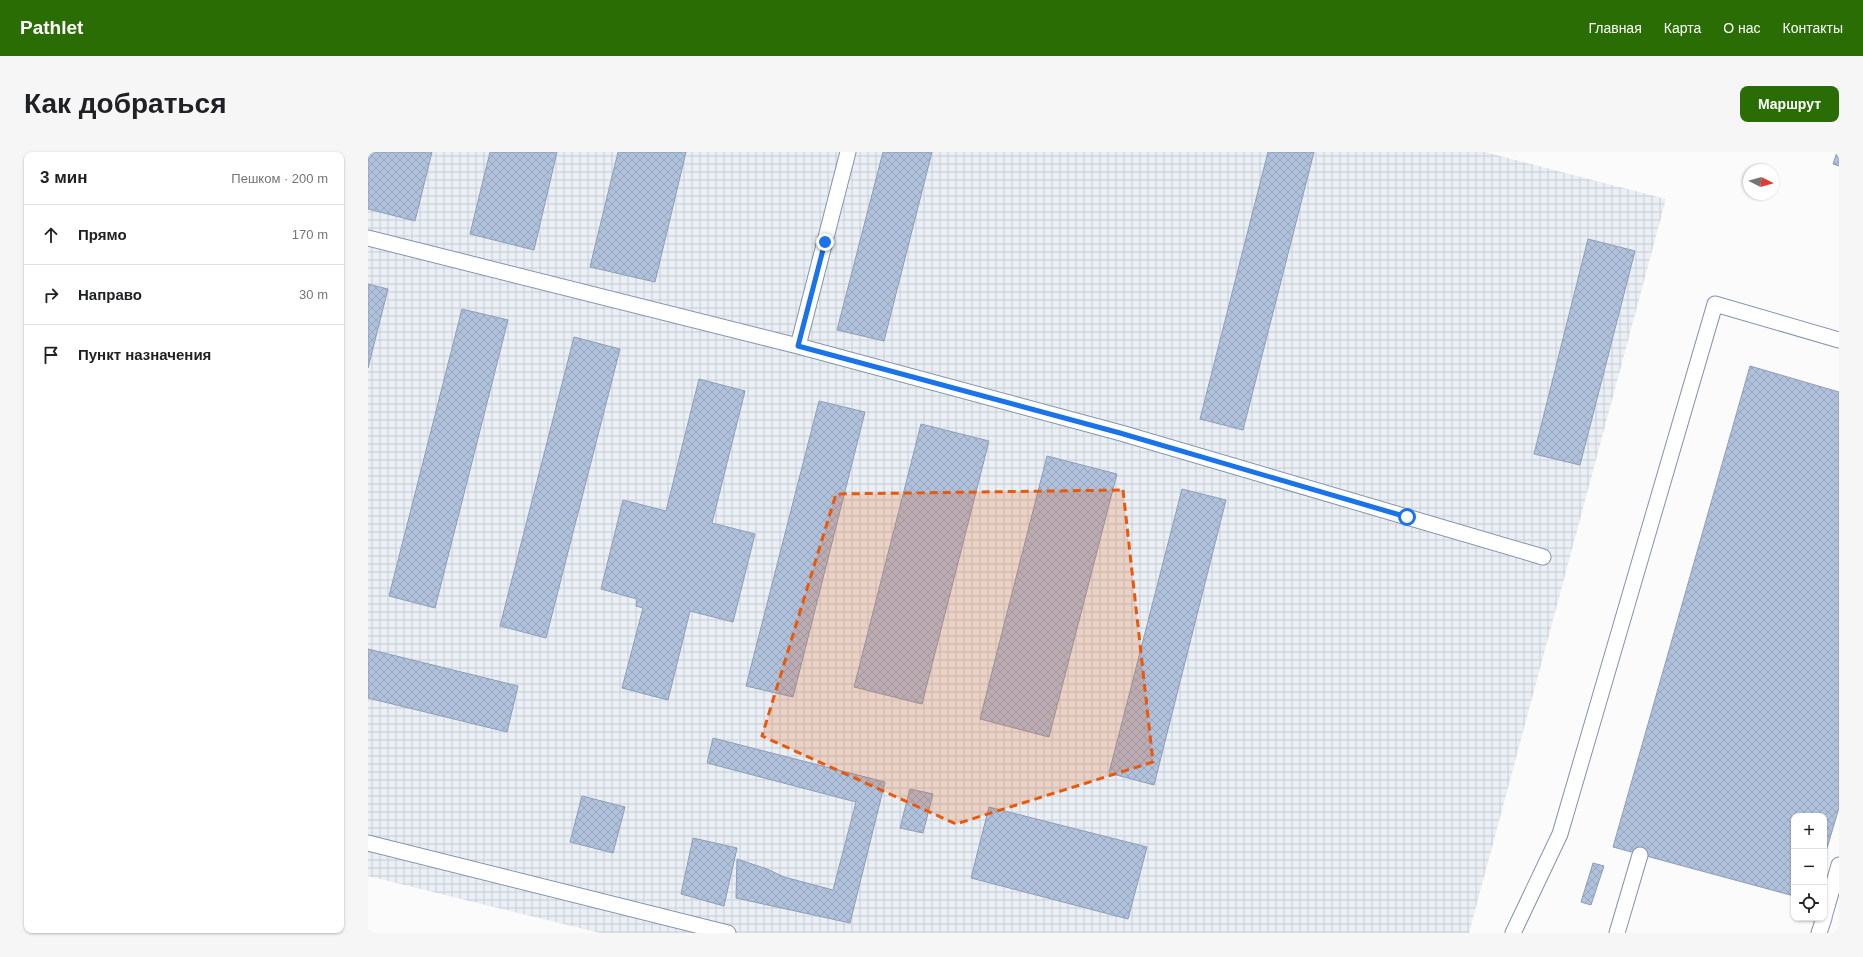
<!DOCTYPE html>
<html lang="ru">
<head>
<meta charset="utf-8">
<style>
  :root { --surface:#fff; --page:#f6f6f6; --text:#202124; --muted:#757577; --line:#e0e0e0; --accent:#2a6d04 }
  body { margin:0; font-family:Arial,sans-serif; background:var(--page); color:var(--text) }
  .controls { position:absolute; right:12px; bottom:12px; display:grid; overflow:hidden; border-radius:8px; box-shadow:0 1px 3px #0004 }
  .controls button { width:36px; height:36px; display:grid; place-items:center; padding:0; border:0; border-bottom:1px solid var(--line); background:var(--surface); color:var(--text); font:20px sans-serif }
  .compass { position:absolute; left:1375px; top:12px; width:36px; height:36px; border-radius:50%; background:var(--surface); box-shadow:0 1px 3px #0004; rotate:95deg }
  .stop { position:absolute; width:12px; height:12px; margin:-9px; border:3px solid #1a73e8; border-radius:50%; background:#fff }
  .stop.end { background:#1a73e8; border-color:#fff; box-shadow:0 1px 4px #0008 }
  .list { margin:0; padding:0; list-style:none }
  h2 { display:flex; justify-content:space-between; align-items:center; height:52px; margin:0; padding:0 16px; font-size:17px }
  h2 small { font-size:13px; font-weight:400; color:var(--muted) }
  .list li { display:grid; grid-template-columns:26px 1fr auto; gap:12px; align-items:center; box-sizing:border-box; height:60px; padding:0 16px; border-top:1px solid var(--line) }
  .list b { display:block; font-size:15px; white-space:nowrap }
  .list em { font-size:13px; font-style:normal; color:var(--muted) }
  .icon { flex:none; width:22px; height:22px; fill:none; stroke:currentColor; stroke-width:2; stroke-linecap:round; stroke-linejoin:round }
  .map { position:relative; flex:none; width:1471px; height:781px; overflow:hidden; border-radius:8px }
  header { display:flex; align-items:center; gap:24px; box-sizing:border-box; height:56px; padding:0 20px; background:var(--accent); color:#fff }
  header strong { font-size:19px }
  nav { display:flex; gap:22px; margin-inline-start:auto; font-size:14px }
  .intro { display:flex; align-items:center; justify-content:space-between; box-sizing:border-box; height:96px; padding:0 24px }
  h1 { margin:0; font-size:28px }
  .button { padding:10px 18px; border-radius:8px; background:var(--accent); color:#fff; font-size:14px; font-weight:700 }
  main { display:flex; gap:24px; padding:0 24px }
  aside { flex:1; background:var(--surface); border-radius:8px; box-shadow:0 1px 3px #0004 }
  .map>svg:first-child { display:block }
  .industrial { fill:url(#industrial-grid) }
  .building { fill:url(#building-cross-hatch); stroke:#8d9eb7 }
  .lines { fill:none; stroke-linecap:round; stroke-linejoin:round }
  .service-casing { stroke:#8494ad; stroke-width:17 }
  .service { stroke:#fff; stroke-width:15 }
  .route { stroke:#1a73e8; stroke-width:5 }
  .marked { fill:#e8590c; fill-opacity:0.2; stroke:#e8590c; stroke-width:3; stroke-dasharray:8 5; stroke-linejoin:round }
</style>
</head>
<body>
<header>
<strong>Pathlet</strong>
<nav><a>Главная</a><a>Карта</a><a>О нас</a><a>Контакты</a></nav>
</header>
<div class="intro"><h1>Как добраться</h1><a class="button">Маршрут</a></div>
<main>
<aside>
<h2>3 мин<small>Пешком · 200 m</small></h2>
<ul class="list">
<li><svg class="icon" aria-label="ahead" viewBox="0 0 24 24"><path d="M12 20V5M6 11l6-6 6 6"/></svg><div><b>Прямо</b></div><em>170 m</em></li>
<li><svg class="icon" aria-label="right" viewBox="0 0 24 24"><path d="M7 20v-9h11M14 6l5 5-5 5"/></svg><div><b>Направо</b></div><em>30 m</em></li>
<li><svg class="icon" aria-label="arrive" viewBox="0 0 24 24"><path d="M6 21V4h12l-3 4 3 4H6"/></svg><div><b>Пункт назначения</b></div></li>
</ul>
</aside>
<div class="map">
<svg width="1471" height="781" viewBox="0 0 1471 781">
  <defs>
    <pattern id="industrial-grid" width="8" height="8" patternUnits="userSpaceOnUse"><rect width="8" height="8" fill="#eaeff6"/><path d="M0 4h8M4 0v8" fill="none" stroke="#c8cdd3"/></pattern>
    <pattern id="building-cross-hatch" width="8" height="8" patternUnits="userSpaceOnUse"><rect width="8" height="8" fill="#b0c1dc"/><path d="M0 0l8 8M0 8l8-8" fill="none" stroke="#97a6bd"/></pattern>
  </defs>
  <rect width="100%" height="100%" fill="#fbfbfb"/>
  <path class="industrial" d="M0 0H1117L1298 47 1101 781H232L0 724Z"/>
  <path class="building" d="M0 0H64L47 69 0 57Z
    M122 0H189L166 98 102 82Z
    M250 0H318L287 130 222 115Z
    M515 0H564L516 189 469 178Z
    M900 0H946L875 278 832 267Z
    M1469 0H1471V14L1465 12Z
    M1220 87 1267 99 1212 313 1166 302Z
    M0 132 20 137 0 216Z
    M94 157 140 168 67 456 21 444Z
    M206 185 252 197 178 486 132 474Z
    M1382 214 1471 240V656L1456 706V664H1426V744L1245 695Z
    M331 227 377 239 344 371 387 382 365 470 322 459 300 548 254 536 275 456 268 454 269 447 233 437 255 348 298 359Z
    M451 249 497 260 425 545 378 534Z
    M553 272 621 289 554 552 486 535Z
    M679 304 749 322 681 585 612 567Z
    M814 337 858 348 786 633 741 621Z
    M0 497 150 534 139 580 0 546Z
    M345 586 517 630 482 771 368 746 369 707 399 717 416 725 465 738 488 650 339 611Z
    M542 637 565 642 555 681 532 676Z
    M214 644 257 655 245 701 202 690Z
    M621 655 779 695 760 767 603 726Z
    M325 686 369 696 356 754 313 742Z
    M1225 711 1236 714 1223 753 1213 750Z"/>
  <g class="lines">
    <g class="service-casing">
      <path id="service" d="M480 0 430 194 753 281 1175 405
        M0 86 430 194
        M0 691 360 781
        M1456 765 1471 713
        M1145 781 1192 682 1347 152 1471 188
        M1249 781 1272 703
        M1451 781 1456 766"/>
    </g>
    <use href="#service" class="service"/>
  </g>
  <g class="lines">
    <path class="route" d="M457 90 430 194 752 281 1039 365"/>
  </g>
  <path class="marked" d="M755 338 785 610 588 672 394 584 468 342Z"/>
</svg>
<div class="controls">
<button>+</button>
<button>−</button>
<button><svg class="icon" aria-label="locate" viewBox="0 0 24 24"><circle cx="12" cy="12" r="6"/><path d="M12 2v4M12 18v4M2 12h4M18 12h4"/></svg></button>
</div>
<svg class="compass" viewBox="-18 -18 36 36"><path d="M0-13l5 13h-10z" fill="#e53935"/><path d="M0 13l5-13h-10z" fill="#757577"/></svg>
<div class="stop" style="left:1039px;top:365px"></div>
<div class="stop end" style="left:457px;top:90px"></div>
</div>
</main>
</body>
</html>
